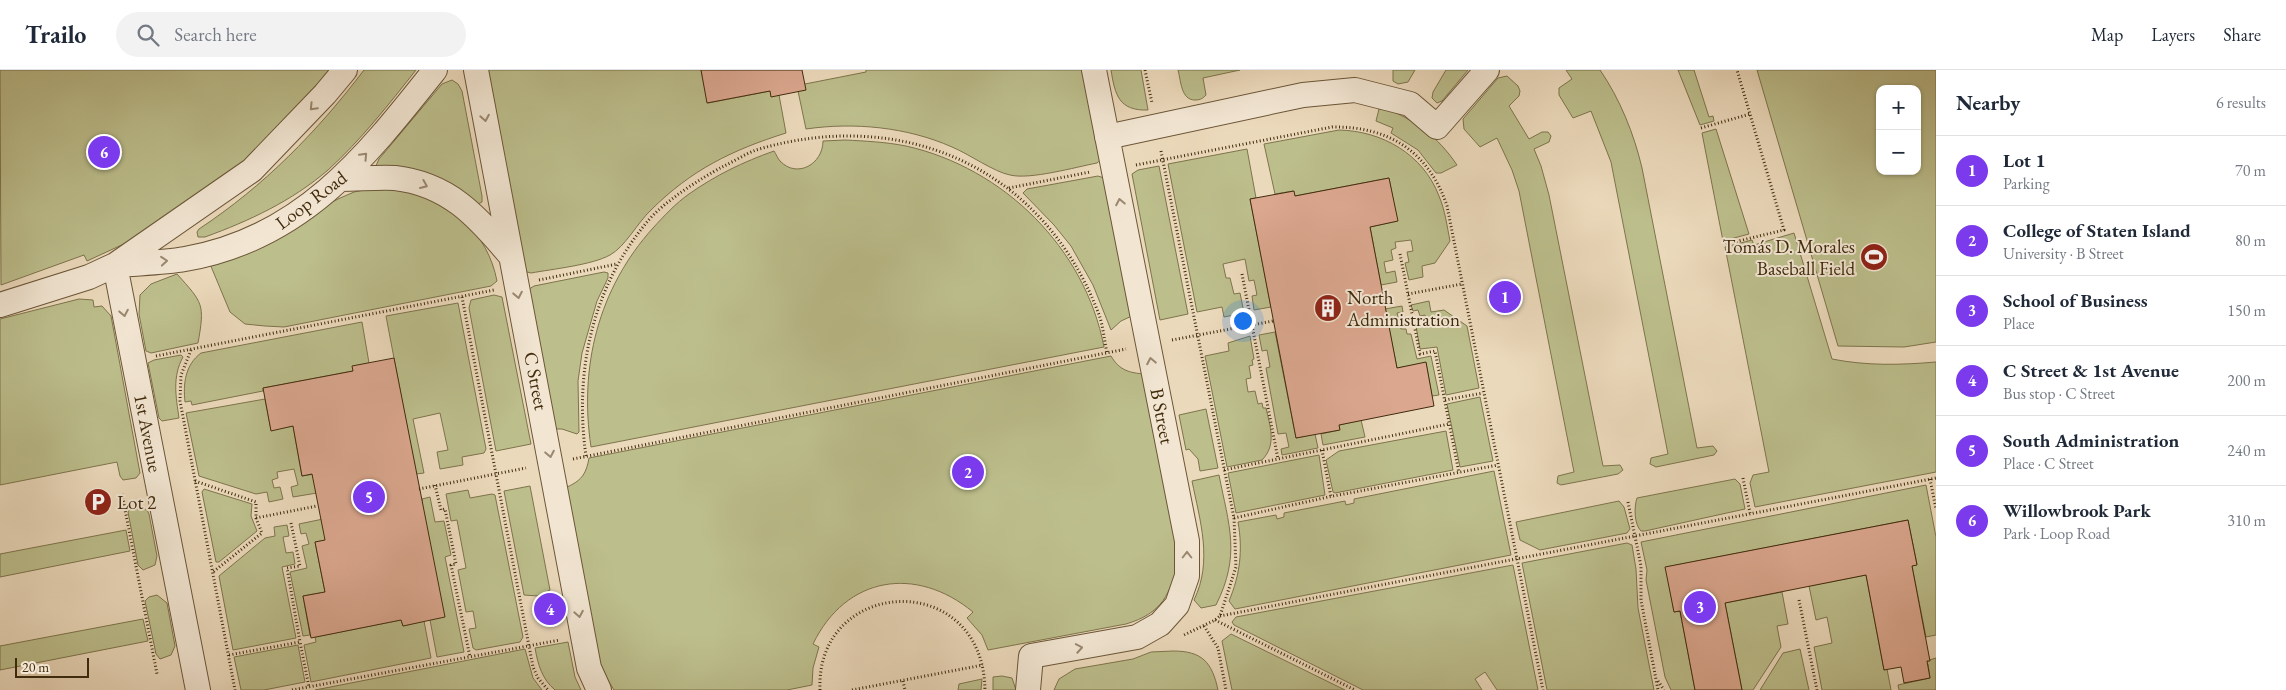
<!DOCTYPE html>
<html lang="en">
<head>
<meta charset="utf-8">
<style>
  :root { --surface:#fff; --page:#f2f2f3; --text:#1f2937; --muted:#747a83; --line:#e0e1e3; --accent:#7c3aed }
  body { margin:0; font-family:"EB Garamond",serif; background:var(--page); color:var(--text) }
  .controls { position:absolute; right:15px; top:15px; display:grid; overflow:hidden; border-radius:10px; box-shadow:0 1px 4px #0004 }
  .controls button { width:45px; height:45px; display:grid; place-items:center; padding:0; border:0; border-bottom:1px solid var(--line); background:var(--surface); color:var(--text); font:25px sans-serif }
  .scale { position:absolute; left:15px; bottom:12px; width:74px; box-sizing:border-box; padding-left:5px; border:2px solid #412b0d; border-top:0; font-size:14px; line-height:18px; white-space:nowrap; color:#412b0d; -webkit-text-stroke:4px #f2e6d3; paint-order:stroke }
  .you { position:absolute; left:1242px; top:250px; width:18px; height:18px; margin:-12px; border:4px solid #fff; border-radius:50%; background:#1a73e8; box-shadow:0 0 0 8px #1a73e833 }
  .badge { display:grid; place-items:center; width:32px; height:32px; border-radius:50%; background:var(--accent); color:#fff; font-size:16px; font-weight:700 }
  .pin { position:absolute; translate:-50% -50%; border:2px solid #fff; box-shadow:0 1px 5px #0006 }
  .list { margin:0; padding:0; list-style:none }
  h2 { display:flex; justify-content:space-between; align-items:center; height:65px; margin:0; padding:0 20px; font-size:21px }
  h2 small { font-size:16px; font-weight:400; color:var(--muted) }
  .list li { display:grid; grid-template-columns:32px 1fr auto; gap:15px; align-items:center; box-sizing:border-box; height:70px; padding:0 20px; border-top:1px solid var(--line) }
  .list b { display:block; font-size:19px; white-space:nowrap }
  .list p { margin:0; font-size:16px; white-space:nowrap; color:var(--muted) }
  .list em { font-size:16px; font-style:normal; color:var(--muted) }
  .icon { flex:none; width:28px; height:28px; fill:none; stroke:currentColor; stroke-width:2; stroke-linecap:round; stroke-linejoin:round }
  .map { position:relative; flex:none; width:1936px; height:620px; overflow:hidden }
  header { display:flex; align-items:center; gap:30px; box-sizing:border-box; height:70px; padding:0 25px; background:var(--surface); border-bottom:1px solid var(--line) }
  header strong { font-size:24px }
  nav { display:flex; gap:28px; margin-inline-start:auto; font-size:18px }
  .search { width:350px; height:45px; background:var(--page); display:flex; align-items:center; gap:12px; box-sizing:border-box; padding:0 18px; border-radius:28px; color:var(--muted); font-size:19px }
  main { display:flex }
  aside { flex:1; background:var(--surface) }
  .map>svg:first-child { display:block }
  .green { fill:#bcbe8c; stroke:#7e744c; fill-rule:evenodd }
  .building { fill:#dba78f; stroke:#412b0d }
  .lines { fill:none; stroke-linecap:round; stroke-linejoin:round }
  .minor-casing { stroke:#6c5638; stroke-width:26 }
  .path { stroke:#412b0d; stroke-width:3; stroke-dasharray:1 2.5; stroke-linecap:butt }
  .minor { stroke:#f2e6d3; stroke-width:24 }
  .oneway { stroke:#9a8870 }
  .labels { text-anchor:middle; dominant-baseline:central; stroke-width:4; stroke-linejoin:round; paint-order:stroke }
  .street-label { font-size:19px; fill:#412b0d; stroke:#f2e6d3 }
  .poi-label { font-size:19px; fill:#412b0d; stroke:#f2e6d3; text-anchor:start }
</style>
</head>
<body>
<header>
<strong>Trailo</strong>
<div class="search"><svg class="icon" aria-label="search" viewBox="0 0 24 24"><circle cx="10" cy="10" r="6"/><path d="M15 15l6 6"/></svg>Search here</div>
<nav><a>Map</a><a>Layers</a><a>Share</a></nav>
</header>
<main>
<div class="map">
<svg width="1936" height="620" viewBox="0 0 1936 620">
  <rect width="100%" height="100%" fill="#ebd9bb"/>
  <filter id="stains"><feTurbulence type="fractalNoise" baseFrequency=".004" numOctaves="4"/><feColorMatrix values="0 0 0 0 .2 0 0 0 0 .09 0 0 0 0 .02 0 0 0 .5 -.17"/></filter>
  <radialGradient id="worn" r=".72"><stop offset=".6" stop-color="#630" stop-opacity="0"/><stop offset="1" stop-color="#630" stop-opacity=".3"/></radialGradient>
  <path class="green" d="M0 0H332L235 101 139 167 87 191 84 185 1 215Z
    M364 0H416C389 34 361 70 328 100 292 131 249 151 205 167H198L197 162 199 159C264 116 317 62 364 0Z
    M482 0H701L708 33 770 21 779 25 786 63C732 80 691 100 651 140 638 152 625 177 610 185 592 195 553 199 531 203L523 201Z
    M866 0H1086L1103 88 1097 93C1076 97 1030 110 1010 105 994 102 969 84 952 77 907 57 854 52 806 59L798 21 805 14 866 2Z
    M1111 0H1141L1148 40C1119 41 1115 25 1111 0Z
    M1178 0H1240L1203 8 1206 25C1203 28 1201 30 1195 30 1181 30 1181 11 1178 0Z
    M1393 0H1415L1408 12 1398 14 1393 11Z
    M1446 0H1468L1442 31 1437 33 1432 28 1433 22Z
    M1566 0H1600C1620 29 1634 64 1642 98L1697 378 1713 376 1717 381 1714 385 1656 397 1650 394 1651 388 1668 384 1611 92 1591 41 1573 48 1559 25V18L1572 9Z
    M1678 0H1694L1709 47 1713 46 1714 51 1700 55Z
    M1757 0H1936V272L1904 277 1838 276ZM1880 19H1917V101H1880Z
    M1507 6 1518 16 1520 21 1519 26 1509 36 1529 69 1542 62H1548L1551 66 1549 72 1534 79 1541 96 1549 125 1603 396 1620 395 1623 400 1618 404 1561 415 1557 413 1558 406 1574 402 1519 121 1512 100 1497 68 1480 77 1464 59 1463 49 1498 8Z
    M452 10 458 14 462 21 482 126V132L478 134 375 98 379 89 442 14Z
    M1383 38C1415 49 1438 67 1457 95L1441 103H1436L1418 80 1391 63 1393 58 1376 51 1379 39Z
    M1716 59 1749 164 1723 171 1702 63Z
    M1339 60C1382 61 1423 84 1439 126 1445 140 1447 156 1450 171L1435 193 1422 196 1423 207 1409 210 1405 193 1409 192 1407 182 1413 181 1411 170 1395 172 1396 178 1391 180 1393 190 1384 192 1386 203 1395 201 1397 212 1381 215 1370 157 1397 151 1389 108 1295 126 1293 121 1275 124 1264 74Z
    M845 70C865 71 886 72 906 76 1004 98 1085 178 1104 277L591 377C579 297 598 219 653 158 664 146 676 133 689 124 716 105 743 92 774 81 776 84 778 89 780 91 797 109 823 94 823 71Z
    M1247 79 1256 128 1250 129 1271 237 1254 240 1252 226 1257 225 1254 210 1249 211 1245 189 1223 194 1226 208H1230L1234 224 1240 223 1244 243 1224 247 1222 237 1197 242 1168 94Z
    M1159 96 1188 244 1160 250 1132 104 1138 100Z
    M1098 106 1107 109 1134 245 1121 251 1111 260 1093 215 1071 176 1054 155 1023 123 1027 119Z
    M369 119C380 119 393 117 404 119 451 129 488 164 497 211L491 216 284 257 265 256 245 254 230 242 210 194 338 129 354 122Z
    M1794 163 1832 289C1867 296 1901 295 1936 292V402L1755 437 1750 413 1753 405 1769 402 1725 177 1752 170 1754 175Z
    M604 202 608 203V208L597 231 582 283 578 311 579 362 577 364 562 359H553L526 221 534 216Z
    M177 204C203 233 205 234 198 273L151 283 146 281 139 244 140 225 151 214Z
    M494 225 502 227 531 374 496 381 469 238 471 230Z
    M79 229 93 230 94 237 102 236 111 246 140 403 136 408 123 410 120 406 117 392 0 415V249Z
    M1429 231 1431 242 1444 240 1467 256 1479 318 1446 325 1437 277 1420 279 1416 256 1427 254 1425 245 1420 246 1418 240 1413 241 1411 235Z
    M458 233 486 379 484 383 462 387 463 395 440 399 437 382 448 380 440 343 413 349 424 403 416 404 386 246Z
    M1402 236 1403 242 1397 243 1401 259H1406L1407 264H1411L1417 289 1431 286 1439 325 1432 326 1426 293 1397 298 1385 239Z
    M362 252 369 293 353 301 263 318V321L192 335 191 331 185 332C183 314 185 295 201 283Z
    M1275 262 1296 368 1315 364 1318 378 1282 385 1281 379 1289 377 1286 363 1278 364 1266 298 1270 297 1267 280 1262 281 1259 265Z
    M1250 266 1254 289 1252 290 1253 295 1249 296 1251 308 1246 309 1248 322 1255 321 1258 334 1262 333 1263 338H1266C1270 356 1277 375 1262 390L1227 397 1205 286 1229 281 1228 273Z
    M181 285 183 287C172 307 176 327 179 348L162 351 159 348 148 293 154 290Z
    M1111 286C1119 300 1129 303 1145 304L1179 489C1170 524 1163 543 1126 554L988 580 982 565 967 548 973 542C916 495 846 506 813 574L819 577 813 598 812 615 787 620H614L604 604 599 590 565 418C581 411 586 405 589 388Z
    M1480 327 1493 391 1460 397 1447 334Z
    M265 329 271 360 293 356 302 406 314 404 317 423 293 427 291 417 298 415 294 399 277 402 278 408 272 410 274 418 280 417 283 429 269 432 267 422 256 424 199 406 186 343Z
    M1206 339 1218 398 1200 401 1198 389 1189 379 1186 380 1179 345Z
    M1361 350 1365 367 1323 375 1321 364 1339 360V355Z
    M1446 361 1453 400 1335 423 1333 422 1326 390 1339 381Z
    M1319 385 1325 425 1236 443 1228 403Z
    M1494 401 1511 485 1235 539 1229 531C1240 505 1243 480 1238 452L1276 445 1277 449 1284 447V443L1345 431 1346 435 1354 433V429Z
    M1219 405C1229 456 1241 485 1216 535L1201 538 1194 530C1213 491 1200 451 1192 411Z
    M1735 409 1740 414 1745 439 1645 461H1641C1634 454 1634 437 1637 428Z
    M1926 415 1936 467V565L1926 567 1912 496 1917 494 1908 450 1666 497 1674 542 1680 541 1695 620H1671L1665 607 1646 510 1647 500 1641 472Z
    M530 416 550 520 538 526 524 525 504 421Z
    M204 419 252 434 251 446 257 461 219 492H216L202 422Z
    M468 420 470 428 492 424 495 425 523 567 520 572 476 580 473 578 469 559 476 558 473 541 466 542 458 500 466 498 457 450 451 451 446 424Z
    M430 427 435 452 444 451 451 485 445 487 464 582 437 587 430 550 422 429Z
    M1619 431 1624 437 1630 459 1627 463 1540 480 1520 470 1516 452Z
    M140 436 147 440 149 444 157 486 155 495 143 500 138 495 128 442 130 438Z
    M323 449 326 470 315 472 325 522 303 526 310 565 303 566 290 502 307 498 302 476 309 474 306 463 301 464 299 454Z
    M287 455 289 466 283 467 286 483 293 482 295 494 282 497 296 568 233 580 219 506 265 468 275 466 274 457Z
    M126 460 130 481 0 507V484Z
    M1627 473 1632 475 1636 499 1638 538 1654 620H1547L1522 493Z
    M1513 495 1538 620H1497L1485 602 1475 609 1482 620H1363L1234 555 1232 552 1236 547Z
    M1866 505 1884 600 1887 599 1891 620H1822L1814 577 1832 573 1827 547 1816 550 1809 516Z
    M1782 522 1788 554 1777 556 1781 577 1753 620H1742L1725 533Z
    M157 525 167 533 175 576 171 585 160 589 156 584 145 531 149 527Z
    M143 549 148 571 0 600V576Z
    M401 550 403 556 424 551 431 588 311 612 304 575 316 572 315 567Z
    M1231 564 1345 620H1232L1222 571Z
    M568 572 575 607 581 620H555C542 609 538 595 535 578Z
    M298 575 305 612 264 620H241L234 587Z
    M525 579 533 608 542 620H315Z
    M1800 579 1809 620H1760L1783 583Z
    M1173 581C1202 581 1212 592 1218 620H1054L1059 609 1075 599 1133 589 1151 582Z
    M1936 588V620H1899L1898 615 1930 608 1928 594 1920 595V593Z
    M1002 606 1012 608 1016 620H993V607Z
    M982 609 981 620H958L959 614Z"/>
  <path class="building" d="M701 0H802L806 20 771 27 770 21 707 33Z
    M1389 108 1398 151 1370 157 1397 298 1426 292 1434 336 1339 355 1340 360 1296 368 1250 129 1294 121 1295 126Z
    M394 288 445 547 403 556 401 550 311 568 303 526 325 522 315 472 325 470 312 404 302 406 293 356 271 361 263 318 353 301 352 296Z
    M1908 450 1917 495 1912 496 1930 591H1927L1930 608 1904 613 1901 597 1884 600 1866 505 1725 533 1742 620H1695L1680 541 1674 542 1665 497Z"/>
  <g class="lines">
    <g class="minor-casing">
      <path id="minor" d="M476 0 589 598 599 620
        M1107 67 1303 25 1355 20 1410 34 1437 57 1487 0
        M341 109C359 109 377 107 395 108 448 114 477 146 509 184
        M115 195 198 620
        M117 195C139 193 163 193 185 189 302 169 366 87 435 0
        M0 235 89 207 115 195 252 100 325 24 345 0
        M1028 620 1031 586 1137 567 1160 554 1177 535 1187 506V471L1094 0"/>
    </g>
    <path class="path" d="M1145 0 1152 33
      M1701 58 1750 44
      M1161 81 1234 448 1236 497 1220 546 1215 550 1184 565
      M1136 95 1332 57C1389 56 1429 82 1447 136L1543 620
      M1009 118 1090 102
      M1726 174 1784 160 1737 0
      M1400 184 1420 284 1435 281 1459 403
      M1242 204 1278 389
      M539 210 617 194
      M1408 224 1462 214
      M462 227 533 597 538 608 548 620
      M1172 270 1273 251
      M191 280 181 305 180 331 235 620
      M156 286 494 220
      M1445 330 1483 323
      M1322 380 1331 427
      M586 386C574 302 592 218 647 152 663 132 700 109 722 97 733 92 745 84 756 80 902 36 1042 97 1098 242 1103 254 1104 269 1107 283
      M573 389 1126 279
      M1224 400 1449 354
      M1743 408 1750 443
      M1930 409 1936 439
      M195 411 256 432V448L262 463 213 502
      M435 415 441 440 445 439 456 494 451 495 470 587
      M419 419 526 398
      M122 424 157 604
      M1628 432 1641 496V530L1658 620
      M256 448 317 436
      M1234 448 1328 427 1498 395
      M291 453 300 496 287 498 300 572
      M1799 530 1817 620
      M1220 546 1936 408
      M1215 550 1355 620
      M1204 556 1218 578 1226 620
      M229 585 300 572 309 617
      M903 611 905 620
      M1658 611 1664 620
      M292 620 560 570
      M820 620C815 507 983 497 985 620
      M852 620 983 595"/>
    <use href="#minor" class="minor"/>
  </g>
  <defs><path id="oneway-chevron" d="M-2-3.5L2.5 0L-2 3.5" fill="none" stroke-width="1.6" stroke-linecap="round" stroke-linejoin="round" transform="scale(1.25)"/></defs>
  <g class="oneway">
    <use href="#oneway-chevron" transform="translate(313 37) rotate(134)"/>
    <use href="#oneway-chevron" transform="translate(485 48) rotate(80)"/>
    <use href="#oneway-chevron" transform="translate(364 86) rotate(-47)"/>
    <use href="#oneway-chevron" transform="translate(424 115) rotate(23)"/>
    <use href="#oneway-chevron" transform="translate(1120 132) rotate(-101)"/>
    <use href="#oneway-chevron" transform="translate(164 191) rotate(-5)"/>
    <use href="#oneway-chevron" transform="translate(518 225) rotate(79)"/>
    <use href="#oneway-chevron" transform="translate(124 243) rotate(79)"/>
    <use href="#oneway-chevron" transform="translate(1151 291) rotate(-101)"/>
    <use href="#oneway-chevron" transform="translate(550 384) rotate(79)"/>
    <use href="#oneway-chevron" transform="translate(1187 485) rotate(-90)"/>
    <use href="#oneway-chevron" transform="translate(579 544) rotate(80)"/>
    <use href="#oneway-chevron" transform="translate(1079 578) rotate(-10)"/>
  </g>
  <defs>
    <g id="stadium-disc" transform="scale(1.4375)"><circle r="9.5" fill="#8f2418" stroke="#f2e6d3"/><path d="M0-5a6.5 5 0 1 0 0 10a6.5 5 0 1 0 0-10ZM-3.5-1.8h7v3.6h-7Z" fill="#fff"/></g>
    <g id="building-disc" transform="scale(1.4375)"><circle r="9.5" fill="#8f2418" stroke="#f2e6d3"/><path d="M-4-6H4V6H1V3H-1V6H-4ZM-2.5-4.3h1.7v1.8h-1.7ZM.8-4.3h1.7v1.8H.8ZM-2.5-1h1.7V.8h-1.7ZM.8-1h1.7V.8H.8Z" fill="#fff"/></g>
    <g id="parking-disc" transform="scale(1.4375)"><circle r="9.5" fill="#8f2418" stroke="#f2e6d3"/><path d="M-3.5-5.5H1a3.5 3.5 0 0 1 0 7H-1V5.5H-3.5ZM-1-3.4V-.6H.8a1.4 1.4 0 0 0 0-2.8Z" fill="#fff"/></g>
  </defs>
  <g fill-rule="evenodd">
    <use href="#stadium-disc" x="1874" y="187"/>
    <use href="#building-disc" x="1328" y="238"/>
    <use href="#parking-disc" x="98" y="432"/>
  </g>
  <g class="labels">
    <g class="street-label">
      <text transform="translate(311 130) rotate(-37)">Loop Road</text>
      <text transform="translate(536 311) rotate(79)">C Street</text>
      <text transform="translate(1162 346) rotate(79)">B Street</text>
      <text transform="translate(148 363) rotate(79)">1st Avenue</text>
    </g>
    <g class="poi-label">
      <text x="1855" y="176" text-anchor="end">Tomás D. Morales<tspan x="1855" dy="22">Baseball Field</tspan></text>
      <text x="1347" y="227">North<tspan x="1347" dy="22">Administration</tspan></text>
      <text x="117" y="432">Lot 2</text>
    </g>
  </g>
  <rect width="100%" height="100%" filter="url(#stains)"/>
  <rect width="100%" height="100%" fill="url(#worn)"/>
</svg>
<div class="controls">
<button>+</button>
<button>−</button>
</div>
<div class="scale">20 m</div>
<div class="you"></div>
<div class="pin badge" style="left:1505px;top:227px">1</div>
<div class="pin badge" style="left:968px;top:402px">2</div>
<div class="pin badge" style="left:1700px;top:537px">3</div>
<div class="pin badge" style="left:550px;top:539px">4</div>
<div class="pin badge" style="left:369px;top:427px">5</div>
<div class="pin badge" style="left:104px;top:82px">6</div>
</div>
<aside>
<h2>Nearby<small>6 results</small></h2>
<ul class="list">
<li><span class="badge">1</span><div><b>Lot 1</b><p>Parking</p></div><em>70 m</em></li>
<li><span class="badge">2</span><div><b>College of Staten Island</b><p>University · B Street</p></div><em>80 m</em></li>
<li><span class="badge">3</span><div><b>School of Business</b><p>Place</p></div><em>150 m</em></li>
<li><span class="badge">4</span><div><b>C Street &amp; 1st Avenue</b><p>Bus stop · C Street</p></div><em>200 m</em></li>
<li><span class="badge">5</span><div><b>South Administration</b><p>Place · C Street</p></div><em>240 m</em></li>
<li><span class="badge">6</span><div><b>Willowbrook Park</b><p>Park · Loop Road</p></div><em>310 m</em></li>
</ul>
</aside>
</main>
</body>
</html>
